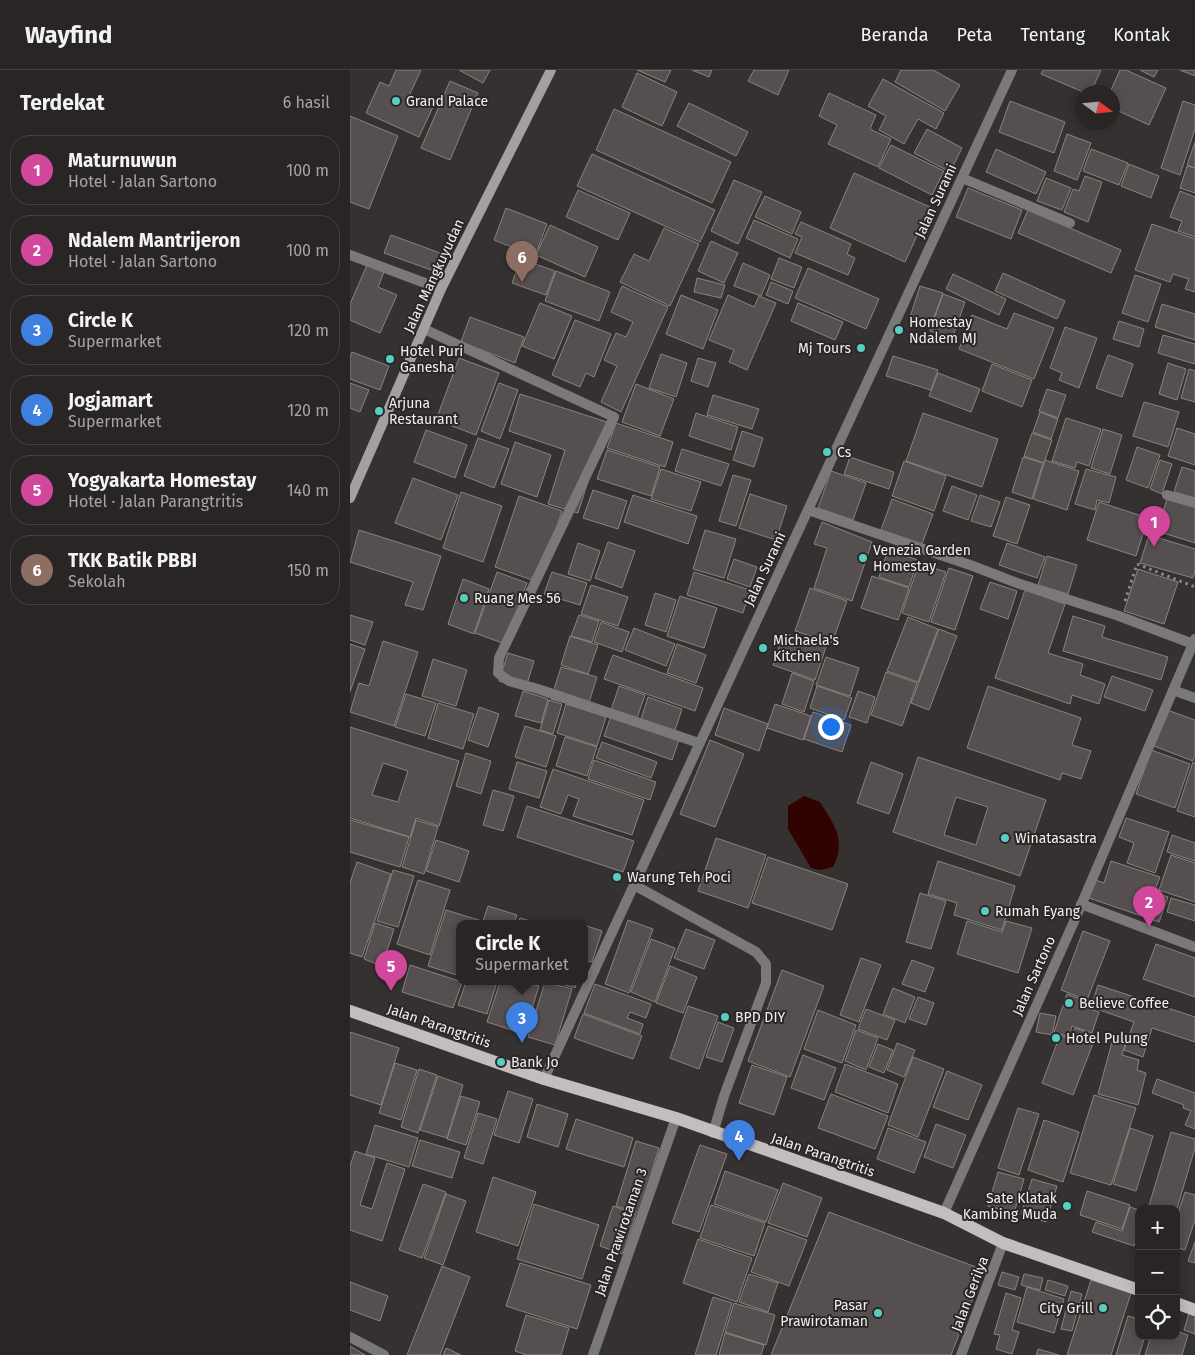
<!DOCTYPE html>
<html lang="id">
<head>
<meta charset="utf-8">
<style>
  :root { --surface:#282524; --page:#302d2c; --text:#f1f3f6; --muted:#a5a5a6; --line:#444241; --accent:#57cec1 }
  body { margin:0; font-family:"Fira Sans",sans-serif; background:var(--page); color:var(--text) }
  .controls { position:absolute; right:15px; bottom:15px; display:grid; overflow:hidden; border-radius:10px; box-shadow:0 2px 12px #0003 }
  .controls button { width:45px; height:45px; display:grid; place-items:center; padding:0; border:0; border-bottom:1px solid var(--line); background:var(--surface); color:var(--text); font:25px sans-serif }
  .compass { position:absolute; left:725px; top:15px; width:45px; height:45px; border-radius:50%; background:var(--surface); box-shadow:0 2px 12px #0003; rotate:105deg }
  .you { position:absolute; left:480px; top:656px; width:18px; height:18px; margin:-12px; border:4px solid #fff; border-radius:50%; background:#1a73e8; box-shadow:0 0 0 8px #1a73e833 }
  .badge { display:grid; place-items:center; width:32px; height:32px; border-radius:50%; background:var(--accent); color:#fff; font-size:16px; font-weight:700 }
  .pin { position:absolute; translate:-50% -41px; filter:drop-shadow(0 1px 2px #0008) }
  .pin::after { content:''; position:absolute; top:26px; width:18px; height:15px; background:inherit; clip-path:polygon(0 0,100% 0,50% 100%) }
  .popup { position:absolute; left:106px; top:850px; width:132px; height:65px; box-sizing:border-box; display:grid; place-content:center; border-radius:10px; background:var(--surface); filter:drop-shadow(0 1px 4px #0005); font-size:16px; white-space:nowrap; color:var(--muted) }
  .popup b { font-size:19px; color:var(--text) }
  .popup::after { content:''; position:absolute; left:50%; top:100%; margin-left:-10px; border:10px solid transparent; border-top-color:var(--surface) }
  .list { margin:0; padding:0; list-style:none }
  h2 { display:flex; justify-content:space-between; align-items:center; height:65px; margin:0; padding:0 20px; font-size:21px }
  h2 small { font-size:16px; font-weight:400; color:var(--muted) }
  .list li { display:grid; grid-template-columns:32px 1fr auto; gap:15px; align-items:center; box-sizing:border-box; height:70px; margin:0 10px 10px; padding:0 10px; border:1px solid var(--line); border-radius:20px }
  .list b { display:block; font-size:19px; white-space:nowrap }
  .list p { margin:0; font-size:16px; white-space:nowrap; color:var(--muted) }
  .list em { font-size:16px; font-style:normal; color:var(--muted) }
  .icon { flex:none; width:28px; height:28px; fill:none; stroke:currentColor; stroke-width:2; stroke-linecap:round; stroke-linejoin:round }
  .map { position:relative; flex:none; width:845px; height:1285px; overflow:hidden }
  header { display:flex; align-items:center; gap:30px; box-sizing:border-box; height:70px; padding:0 25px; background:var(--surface); border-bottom:1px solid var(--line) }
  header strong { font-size:24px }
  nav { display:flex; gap:28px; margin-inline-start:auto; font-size:18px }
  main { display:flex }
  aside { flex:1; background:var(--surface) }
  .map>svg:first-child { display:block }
  .water { fill:#300300 }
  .building { fill:#55504f; stroke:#888381; fill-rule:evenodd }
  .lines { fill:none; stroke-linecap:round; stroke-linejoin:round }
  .path { stroke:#8b8887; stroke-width:3; stroke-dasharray:2.5 4; stroke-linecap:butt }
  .lane { stroke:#7a7878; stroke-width:10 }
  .street { stroke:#7a7878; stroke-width:10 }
  .secondary { stroke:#a3a09f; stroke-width:10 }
  .primary { stroke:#c3bebd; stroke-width:12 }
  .poi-dot { fill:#57cec1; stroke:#2b2726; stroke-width:2 }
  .labels { text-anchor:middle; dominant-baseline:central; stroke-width:4; stroke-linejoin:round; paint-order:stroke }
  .poi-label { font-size:14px; fill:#f2efee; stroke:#2b2726; text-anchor:start }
  .street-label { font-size:14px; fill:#f2efee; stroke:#2b2726 }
</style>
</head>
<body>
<header>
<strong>Wayfind</strong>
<nav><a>Beranda</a><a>Peta</a><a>Tentang</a><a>Kontak</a></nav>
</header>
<main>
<aside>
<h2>Terdekat<small>6 hasil</small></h2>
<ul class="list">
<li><span class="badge" style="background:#d1479c">1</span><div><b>Maturnuwun</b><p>Hotel · Jalan Sartono</p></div><em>100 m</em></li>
<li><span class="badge" style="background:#d1479c">2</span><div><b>Ndalem Mantrijeron</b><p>Hotel · Jalan Sartono</p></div><em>100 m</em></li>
<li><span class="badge" style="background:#3f7fe0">3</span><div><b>Circle K</b><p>Supermarket</p></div><em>120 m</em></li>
<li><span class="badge" style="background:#3f7fe0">4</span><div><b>Jogjamart</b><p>Supermarket</p></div><em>120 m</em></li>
<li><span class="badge" style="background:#d1479c">5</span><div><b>Yogyakarta Homestay</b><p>Hotel · Jalan Parangtritis</p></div><em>140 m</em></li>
<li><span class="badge" style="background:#8d6e63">6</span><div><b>TKK Batik PBBI</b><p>Sekolah</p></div><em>150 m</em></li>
</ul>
</aside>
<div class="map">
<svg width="845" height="1285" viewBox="0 0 845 1285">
  <rect width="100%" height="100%" fill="#353130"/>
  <path class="water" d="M454 726 470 732C484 754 497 771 483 797L471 800 461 798 438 759V736Z"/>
  <path class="building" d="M46 0H71L59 26 83 37 69 67 16 43 30 12 39 16Z
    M109 0H140L133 13Z
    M287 0H321L315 12Z
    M342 0H362L359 7Z
    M404 0H439L428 25 398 11Z
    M551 0H583L610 15 595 41 545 12Z
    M693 0H751L741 22H733L691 4Z
    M770 0H776L816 18 799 55 762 38V22H760Z
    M790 0H808L804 7Z
    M830 0H845V6Z
    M287 3 327 22 312 56 272 37Z
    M533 9 594 43 586 59 568 49 554 74 529 60 536 46 518 36Z
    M100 11 128 23 100 90 71 78Z
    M479 23 526 45 520 59 541 69 528 97 478 74 487 55 469 46Z
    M660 31 715 52 704 83 649 62Z
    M833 31 845 35V59L830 105 811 98Z
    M339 33 398 62 386 86 327 56Z
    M264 39 381 92 362 133 246 80Z
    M0 46 48 66 19 139 0 132Z
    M577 59 612 78 600 102 564 83Z
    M717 64 741 73 727 110 704 101Z
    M845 72V98L837 95Z
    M541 75 594 101 582 125 529 98Z
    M646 79 696 102 686 124 636 102Z
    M741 79 778 93 769 115 733 101Z
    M242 84 365 140 350 172 227 116Z
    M779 94 809 106 801 128 771 116Z
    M837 96 845 98V123L830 118Z
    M504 103 580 137 555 192 480 158Z
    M735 106 752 112 738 152 714 142 723 119 729 121Z
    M696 108 721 118 712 140 687 131Z
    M384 110 412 122 388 174 361 161Z
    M618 118 672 140 661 169 606 147Z
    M228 120 280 143 268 170 216 147Z
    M830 121 845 127V167L828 161 832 151 820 147Z
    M415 126 451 142 442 164 405 147Z
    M156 138 197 154 185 186 144 170Z
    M678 140 771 180 761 203 668 163Z
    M404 150 448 169 440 188 396 168Z
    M451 152 501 174 497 184 505 188 498 205 445 183 452 167 445 164Z
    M802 154 845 169V222L835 219 839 209 823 204 820 212 785 200Z
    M200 155 248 177 235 207 186 185Z
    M314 158 349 174 320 236 270 212 284 184 299 191Z
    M41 165 90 183 84 201 34 183Z
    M361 171 388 183 374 213 348 201Z
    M429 188 452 197 444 218 421 209Z
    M171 189 205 201 196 225 162 213Z
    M393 193 420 205 411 226 384 216Z
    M17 195 34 202 28 217 47 225 30 263 0 250V234Z
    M458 198 529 229 516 259 445 228Z
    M206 201 260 222 249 251 195 231Z
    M653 203 715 231 707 249 645 221Z
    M603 204 656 229 649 245 596 219Z
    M785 205 811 214 798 252 772 243Z
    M347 208 375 215 371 228 344 222Z
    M421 212 443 221 438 234 416 225Z
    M272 216 318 237 271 342 251 332 267 296 254 290 266 263 276 267 283 252 261 242Z
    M570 216 593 223 581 255 560 247Z
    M593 224 615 232 602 269 580 261Z
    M331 225 368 240 353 279 316 264Z
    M378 225 404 237 409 226 426 233 397 300 379 292 384 280 359 270Z
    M190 233 222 246 204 289 172 276Z
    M448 233 493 252 485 270 441 251Z
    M812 234 845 244V270L805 257Z
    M664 243 704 258 684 309 609 279 622 245 657 259Z
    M120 247 174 267 165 293 111 272Z
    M225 250 261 264 244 307 236 303 230 317 202 305Z
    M769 251 794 259 789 277 763 269Z
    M715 257 747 268 729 318 709 310 712 303 700 298Z
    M813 265 845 274V294L808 283Z
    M2 282 39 296 30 320 0 309V287Z
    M311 284 337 293 326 327 299 318Z
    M758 285 783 294 772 327 746 318Z
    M543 286 588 300 581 320 536 306Z
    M109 288 149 303 126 365 86 350Z
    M348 288 366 293 358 317 341 311Z
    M818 293 836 299 827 330 809 324Z
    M642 294 682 310 672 337 632 321Z
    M839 299 845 301V332L831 328Z
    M588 303 630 319 621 342 579 326Z
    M0 313 19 320 10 342 0 338Z
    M149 313 168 320 150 369 131 361Z
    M286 314 324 329 310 366 272 352Z
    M697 319 716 325 708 348 689 341Z
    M170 324 257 352 228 443 198 434 215 380 159 361Z
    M363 325 409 339 402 359 357 345Z
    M794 332 829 342 818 377 783 366Z
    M690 342 708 349 701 369 683 362Z
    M346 343 388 357 381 380 339 366Z
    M573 343 648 369 632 417 556 391Z
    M716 348 751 359 739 396 727 392 725 398 702 391Z
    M266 353 323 372 315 397 257 378Z
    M827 358 845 364V395L818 386Z
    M753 359 772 365 760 404 741 398Z
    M76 360 117 375 105 408 64 392Z
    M392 361 413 368 404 397 383 390Z
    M682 363 702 370 694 393 674 386Z
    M128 368 159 379 144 418 114 406Z
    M165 372 201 385 187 427 151 414Z
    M787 377 810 385 798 418 776 410Z
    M332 379 379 394 371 416 325 401Z
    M257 380 310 397 301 426 247 409Z
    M500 387 544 402 539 419 494 404Z
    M673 387 693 393 682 429 662 422Z
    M695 390 729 401 717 440 683 429Z
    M810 390 822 394 812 424 800 419Z
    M554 391 596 406 584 441 542 426Z
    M832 397 845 401V428L824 422Z
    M311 399 351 412 341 441 301 429Z
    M736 399 766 407 759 433 747 430 745 440 725 434Z
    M481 401 516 413 503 450 468 438Z
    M383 405 401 410 386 456 369 451Z
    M63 408 108 425 91 470 45 453Z
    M602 416 627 425 618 450 593 441Z
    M243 420 277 431 268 459 233 448Z
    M111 422 152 436 133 492 93 478Z
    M400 424 437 436 426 470 389 458Z
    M283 425 347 446 338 474 274 452Z
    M630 425 650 432 641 457 621 451Z
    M169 426 212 441 188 512 145 497Z
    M656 427 680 435 667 474 643 466Z
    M542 429 583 444 572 474 531 460Z
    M817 429 845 437V473L807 461Z
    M749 432 798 448 786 486 737 470Z
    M472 452 522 472 502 531 464 518 477 478 464 474Z
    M9 460 91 486 73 540 55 535 63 512 0 492Z
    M355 460 386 469 374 508 343 499Z
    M799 465 845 479V501L843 508 790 493Z
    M258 472 285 481 272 518 245 508Z
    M228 473 250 481 240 511 218 504Z
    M657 473 695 487 687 508 649 495Z
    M538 480 568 490 559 517 529 507Z
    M697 486 727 495 718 524 688 515Z
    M384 489 407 497 400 517 377 509Z
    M569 493 596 502 579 552 552 543Z
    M599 498 623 506 605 560 581 552Z
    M788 499 828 512 814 554 774 541Z
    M147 502 177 513 155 574 125 563Z
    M202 502 237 513 230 535 194 524Z
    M344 502 400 520 393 543 337 525Z
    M522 506 559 518 548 550 511 538Z
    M113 509 139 519 124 564 98 554Z
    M640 512 667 521 658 549 630 539Z
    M241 515 278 527 268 556 231 544Z
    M460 518 497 531 482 573 445 561Z
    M675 520 715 534 698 583 733 594 730 605 755 614 749 634 722 625 720 634 645 608Z
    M305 523 326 530 316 562 295 555Z
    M330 526 367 538 354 578 317 566Z
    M0 545 23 552 15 575 0 570Z
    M229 545 249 551 242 572 221 566Z
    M723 546 755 556 752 567 818 587 811 610 713 581Z
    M558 547 588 559 568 612 537 601Z
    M251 552 279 562 272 582 244 572Z
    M284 558 325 574 316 596 275 580Z
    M589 559 607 566 579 640 561 633Z
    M434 563 476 577 465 610 423 595Z
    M220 566 248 575 238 604 211 595Z
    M33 571 68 582 44 656 0 642 9 613 19 616Z
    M0 574 15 579 0 622Z
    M327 574 356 585 346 613 317 603Z
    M158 583 184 591 175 620 149 611Z
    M263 585 353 618 345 641 254 609Z
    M476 587 509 598 500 626 466 615Z
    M83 589 117 600 106 636 72 626Z
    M211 597 247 607 237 639 201 629Z
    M536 602 567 613 552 656 521 645Z
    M442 603 464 611 454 642 432 634Z
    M762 606 803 620 795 641 754 627Z
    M269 616 295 625 286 651 260 643Z
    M467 616 502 628 494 650 460 638Z
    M638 616 731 648 722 675 741 681 731 709 712 703 710 710 617 678Z
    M173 621 198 629 191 653 165 646Z
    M508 621 525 627 517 653 499 647Z
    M56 624 86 633 75 666 45 657Z
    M298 627 332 639 323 666 289 655Z
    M199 630 212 634 203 664 190 660Z
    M88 633 124 644 113 679 78 668Z
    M216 634 256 647 247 676 207 663Z
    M425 634 461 646 453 670 417 658Z
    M129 637 149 644 138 677 118 670Z
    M374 638 418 654 409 681 365 665Z
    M817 640 845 650V685L843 691 804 676Z
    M463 642 501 655 492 682 454 669Z
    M261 646 329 670 322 690 254 666Z
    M175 656 206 666 196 697 165 687Z
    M0 657 109 691 89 756 66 748 60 767 0 748ZM33 693 58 701 48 732 22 725Z
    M215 667 247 677 237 706 206 696Z
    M360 670 394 684 365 757 330 744Z
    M252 672 307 692 301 708 246 688Z
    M801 680 840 694 825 738 786 724Z
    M116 683 141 691 131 724 106 716Z
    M568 687 696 730 670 806 543 762ZM606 727 638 737 626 775 594 765Z
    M244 690 306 712 300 730 238 709Z
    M167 692 197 701 189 728 159 719Z
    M521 692 553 704 539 744 507 733Z
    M843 692 845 693V747L827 741Z
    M203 699 294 730 282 765 223 746 229 729 218 725 211 744 190 737Z
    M143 720 164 726 153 761 133 755Z
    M177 736 284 771 273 802 167 767Z
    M776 748 819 762 805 803 777 793 784 773 769 767Z
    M0 750 59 767 50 797 0 782Z
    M66 750 88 757 74 804 52 797Z
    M822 765 845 773V791L817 782Z
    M366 768 416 785 398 838 348 821Z
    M86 770 119 781 109 812 76 801Z
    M821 785 845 793V832L809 820Z
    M418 787 498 814 482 860 402 833Z
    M588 791 665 816 652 860 604 845 607 833 578 824Z
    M761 791 810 807 804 822 818 827 809 852 739 828 745 810 754 813Z
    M7 792 41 804 12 887 0 883V813Z
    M43 800 64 806 48 857 27 851Z
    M68 810 100 820 80 885 47 874Z
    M570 823 596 831 581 879 556 872Z
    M821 828 845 835V851L817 842Z
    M138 836 167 845 164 854H132Z
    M96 840 132 851 131 854H110V906L78 896Z
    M170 848 191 854H168Z
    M278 850 303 859 279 923 255 914Z
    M617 851 652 862 656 851 682 858 668 903 607 884Z
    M25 853 44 859 32 896 14 889Z
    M234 855 252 861 242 892 234 890Z
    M336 859 365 870 354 899 324 888Z
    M733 861 760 871 737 930 711 920Z
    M301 869 325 878 305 932 281 922Z
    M806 874 845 888V927L793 909Z
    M511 888 531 895 509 952 490 945Z
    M562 890 584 898 575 922 552 914Z
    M60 895 112 912 103 938 52 922Z
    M320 896 347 907 333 943 306 933Z
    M432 900 474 916 440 1007 398 991Z
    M116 912H147L137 944 108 935Z
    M150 912H175L189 916 174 964 137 952Z
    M195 912 222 919 205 975 178 967Z
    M205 912H227L225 918Z
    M245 914 301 934 296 948 280 942 277 948 293 954 290 964 234 943Z
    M748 915 845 947V972L802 958 793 987 774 980 784 952 741 937Z
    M543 918 565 927 555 953 533 944Z
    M717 924 738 932 736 938 749 942 742 963 722 956 719 967 704 962Z
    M568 927 584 933 576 955 559 949Z
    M338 936 368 946 349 999 320 988Z
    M516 939 545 950 537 970 508 959Z
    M468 940 506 955 492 993 454 979Z
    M690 943 706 946 702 965 686 962Z
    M233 944 292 966 283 989 224 968Z
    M368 952 384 958 372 992 356 987Z
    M725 958 746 966 723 1025 692 1013 710 965 720 969Z
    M506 960 528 968 516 1000 495 991Z
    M0 962 49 978 31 1035 0 1025Z
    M762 972 775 975 772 985 789 990 787 1000 796 1003 788 1035 748 1024Z
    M547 973 565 980 554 1007 537 1000Z
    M528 974 543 980 534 1003 519 997Z
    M453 985 486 998 474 1030 441 1018Z
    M563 987 594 999 568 1067 538 1055Z
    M45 993 67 1000 51 1050 29 1043Z
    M495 994 548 1014 538 1043 485 1022Z
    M402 995 437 1007 424 1045 389 1033Z
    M69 999 87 1005 68 1063 51 1057Z
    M597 1001 632 1015 618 1050 583 1037Z
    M88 1006 113 1015 97 1068 70 1060Z
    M807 1009 845 1023V1059L835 1055 841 1041 833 1038 834 1035 802 1023Z
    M158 1021 183 1029 169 1073 144 1065Z
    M481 1024 538 1046 525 1079 468 1058Z
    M744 1025 786 1038 761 1115 720 1103Z
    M111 1026 130 1032 116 1075 97 1069Z
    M187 1034 218 1044 208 1077 177 1067Z
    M668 1038 689 1044 669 1105 648 1098Z
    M128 1043 147 1049 133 1094 114 1088Z
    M226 1049 283 1068 274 1097 216 1079Z
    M694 1050 729 1062 713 1112 678 1100Z
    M586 1054 616 1065 603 1098 574 1087Z
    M25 1055 68 1068 59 1097 16 1084Z
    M538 1058 576 1072 564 1103 527 1089Z
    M780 1058 803 1066 786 1121 763 1114Z
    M821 1062 845 1069V1078L826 1142V1139H798Z
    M70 1070 110 1082 102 1108 62 1096Z
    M286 1071 309 1078 289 1143 266 1136Z
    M350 1075 377 1084 349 1162 322 1153Z
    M5 1081 25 1088 10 1135 22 1139 37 1093 55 1099 32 1171 0 1160V1096Z
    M375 1101 428 1120 416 1152 364 1134Z
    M648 1102 674 1109 664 1143 638 1136Z
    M143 1107 186 1122 168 1176 126 1162Z
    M682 1109 707 1116 696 1152 671 1144Z
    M433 1113 472 1128 457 1167 418 1153Z
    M73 1114 96 1122 72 1188 49 1180Z
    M737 1121 780 1135 772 1159 730 1145Z
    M835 1122 845 1125V1150L835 1180 826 1177V1149Z
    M96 1124 116 1131 93 1195 74 1188Z
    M184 1134 249 1155 232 1209 167 1189Z
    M361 1135 415 1153 404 1186 350 1168Z
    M263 1136 286 1144 273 1184 250 1176Z
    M780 1137 789 1140V1163L784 1176 742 1162 746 1152 772 1161Z
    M479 1142 634 1200 601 1285H421Z
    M418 1156 457 1170 439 1216 401 1202Z
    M348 1169 402 1188 387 1232 333 1213Z
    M845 1172V1193L838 1191Z
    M170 1193 241 1215 227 1259 156 1236Z
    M92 1196 120 1207 90 1285H57Z
    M652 1202 669 1207 665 1220 648 1215Z
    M399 1204 428 1213 418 1242 389 1232Z
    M674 1204 693 1208 690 1220 671 1215Z
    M698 1210 718 1216 715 1226 695 1220Z
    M741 1210 781 1223 761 1285H717Z
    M0 1212 38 1226 30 1251 0 1240Z
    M677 1217 714 1229 704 1263 667 1252Z
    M721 1221 732 1224 722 1261 711 1259Z
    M656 1223 671 1228 662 1260 669 1262 662 1284 646 1279 650 1265 644 1264Z
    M363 1227 382 1233 366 1285H345Z
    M384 1233 425 1245 416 1275 375 1262Z
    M839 1243 845 1244V1264L834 1260Z
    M176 1245 219 1258 211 1285H177L165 1281Z
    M778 1246 789 1249V1266H795L789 1285H766Z
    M826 1261 838 1265 832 1285H795L801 1266H826Z
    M375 1263 414 1275 411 1285H369Z
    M0 1276 15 1285H0Z
    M96 1278 111 1285H93Z
    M688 1279 709 1285H686Z"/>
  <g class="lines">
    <path class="path" d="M775 531 787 494 845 517"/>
    <path class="lane" d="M0 185 91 219
      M74 259 264 347
      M817 425 845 433
      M284 815 406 882 416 894V913L374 1026 363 1063"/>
    <path class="street" d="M612 108 720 153
      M264 347 149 588 148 603 159 611 188 619 349 673
      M458 440 623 496 667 513 769 546 843 574
      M823 620 845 628
      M731 834 845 877
      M194 1009 662 0
      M594 1143 726 847 845 569
      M0 1267 34 1285
      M243 1285 326 1048
      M611 1285 653 1173"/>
    <path class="secondary" d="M0 428 91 219 201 0"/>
    <path class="primary" d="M0 941 194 1009 326 1048 594 1143 653 1173 789 1220
      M826 1233 845 1240"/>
  </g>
  <g class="poi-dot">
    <circle cx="46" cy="31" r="5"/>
    <circle cx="549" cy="260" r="5"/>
    <circle cx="511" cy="278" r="5"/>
    <circle cx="40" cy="289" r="5"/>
    <circle cx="29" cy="341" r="5"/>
    <circle cx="477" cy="382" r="5"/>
    <circle cx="513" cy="488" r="5"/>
    <circle cx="114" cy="528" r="5"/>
    <circle cx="413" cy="578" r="5"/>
    <circle cx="655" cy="768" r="5"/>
    <circle cx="267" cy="807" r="5"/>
    <circle cx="635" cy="841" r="5"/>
    <circle cx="719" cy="933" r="5"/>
    <circle cx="375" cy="947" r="5"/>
    <circle cx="706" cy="968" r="5"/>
    <circle cx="151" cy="992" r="5"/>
    <circle cx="717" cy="1136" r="5"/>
    <circle cx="753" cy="1238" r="5"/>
    <circle cx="528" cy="1243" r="5"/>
  </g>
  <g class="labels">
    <g class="poi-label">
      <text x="56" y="31">Grand Palace</text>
      <text x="559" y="252">Homestay<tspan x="559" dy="16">Ndalem MJ</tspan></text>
      <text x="501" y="278" text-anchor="end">Mj Tours</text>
      <text x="50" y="281">Hotel Puri<tspan x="50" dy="16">Ganesha</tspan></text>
      <text x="39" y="333">Arjuna<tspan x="39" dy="16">Restaurant</tspan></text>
      <text x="487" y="382">Cs</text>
      <text x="523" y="480">Venezia Garden<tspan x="523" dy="16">Homestay</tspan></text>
      <text x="124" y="528">Ruang Mes 56</text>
      <text x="423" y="570">Michaela's<tspan x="423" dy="16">Kitchen</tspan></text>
      <text x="665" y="768">Winatasastra</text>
      <text x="277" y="807">Warung Teh Poci</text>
      <text x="645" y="841">Rumah Eyang</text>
      <text x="729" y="933">Believe Coffee</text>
      <text x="385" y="947">BPD DIY</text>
      <text x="716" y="968">Hotel Pulung</text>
      <text x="161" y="992">Bank Jo</text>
      <text x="707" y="1128" text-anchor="end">Sate Klatak<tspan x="707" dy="16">Kambing Muda</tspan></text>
      <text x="518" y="1235" text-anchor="end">Pasar<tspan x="518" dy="16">Prawirotaman</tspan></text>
      <text x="743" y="1238" text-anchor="end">City Grill</text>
    </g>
    <g class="street-label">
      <text transform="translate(586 131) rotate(-65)">Jalan Surami</text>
      <text transform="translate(84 206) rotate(-65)">Jalan Mangkuyudan</text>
      <text transform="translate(415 499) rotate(-65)">Jalan Surami</text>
      <text transform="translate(684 906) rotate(-66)">Jalan Sartono</text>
      <text transform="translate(89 956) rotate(19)">Jalan Parangtritis</text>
      <text transform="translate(473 1085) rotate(19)">Jalan Parangtritis</text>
      <text transform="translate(271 1162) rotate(-71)">Jalan Prawirotaman 3</text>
      <text transform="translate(620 1224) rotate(-69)">Jalan Gerilya</text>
    </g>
  </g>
</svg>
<div class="controls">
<button>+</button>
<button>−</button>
<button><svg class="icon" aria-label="locate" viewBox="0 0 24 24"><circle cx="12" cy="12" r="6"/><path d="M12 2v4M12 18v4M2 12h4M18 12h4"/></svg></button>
</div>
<svg class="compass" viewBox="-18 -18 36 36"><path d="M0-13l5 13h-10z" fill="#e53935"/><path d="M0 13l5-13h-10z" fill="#a5a5a6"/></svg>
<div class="you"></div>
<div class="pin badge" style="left:804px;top:477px;background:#d1479c">1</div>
<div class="pin badge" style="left:799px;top:857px;background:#d1479c">2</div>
<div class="pin badge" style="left:172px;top:973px;background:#3f7fe0">3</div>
<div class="popup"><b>Circle K</b>Supermarket</div>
<div class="pin badge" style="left:389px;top:1091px;background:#3f7fe0">4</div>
<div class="pin badge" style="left:41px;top:921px;background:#d1479c">5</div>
<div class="pin badge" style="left:172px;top:212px;background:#8d6e63">6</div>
</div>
</main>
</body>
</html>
